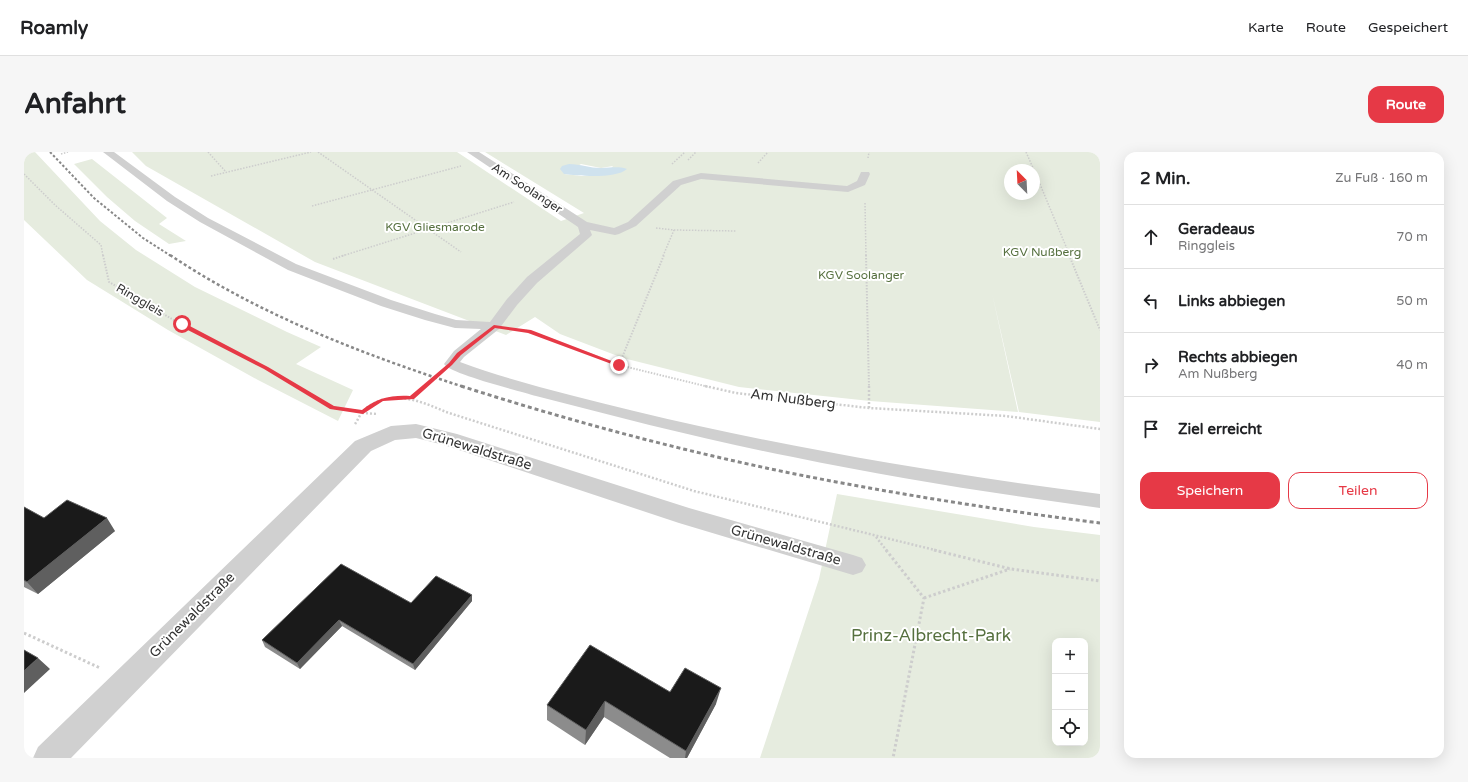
<!DOCTYPE html>
<html lang="de">
<head>
<meta charset="utf-8">
<style>
  :root { --surface:#fff; --page:#f6f6f6; --text:#202124; --muted:#757577; --line:#e0e0e0; --accent:#e63946 }
  body { margin:0; font-family:"Varela Round",sans-serif; background:var(--page); color:var(--text) }
  .controls { position:absolute; right:12px; bottom:12px; display:grid; overflow:hidden; border-radius:8px; box-shadow:0 4px 16px #0002 }
  .controls button { width:36px; height:36px; display:grid; place-items:center; padding:0; border:0; border-bottom:1px solid var(--line); background:var(--surface); color:var(--text); font:20px sans-serif }
  .compass { position:absolute; left:980px; top:12px; width:36px; height:36px; border-radius:50%; background:var(--surface); box-shadow:0 4px 16px #0002; rotate:336deg }
  .stop { position:absolute; width:12px; height:12px; margin:-9px; border:3px solid #e63946; border-radius:50%; background:#fff }
  .stop.end { background:#e63946; border-color:#fff; box-shadow:0 1px 4px #0008 }
  .list { margin:0; padding:0; list-style:none }
  h2 { display:flex; justify-content:space-between; align-items:center; height:52px; margin:0; padding:0 16px; font-size:17px }
  h2 small { font-size:13px; font-weight:400; color:var(--muted) }
  .list li { display:grid; grid-template-columns:26px 1fr auto; gap:12px; align-items:center; box-sizing:border-box; height:64px; padding:0 16px; border-top:1px solid var(--line) }
  .list b { display:block; font-size:15px; white-space:nowrap }
  .list p { margin:0; font-size:13px; white-space:nowrap; color:var(--muted) }
  .list em { font-size:13px; font-style:normal; color:var(--muted) }
  .actions { display:flex; gap:8px; padding:12px 16px }
  .actions a { flex:1; padding:9px 0; border:1px solid var(--accent); border-radius:12px; text-align:center; font-size:14px; color:var(--accent) }
  .actions .main { background:var(--accent); color:#fff }
  .icon { flex:none; width:22px; height:22px; fill:none; stroke:currentColor; stroke-width:2; stroke-linecap:round; stroke-linejoin:round }
  .map { position:relative; flex:none; width:1076px; height:606px; overflow:hidden; border-radius:12px }
  header { display:flex; align-items:center; gap:24px; box-sizing:border-box; height:56px; padding:0 20px; background:var(--surface); border-bottom:1px solid var(--line) }
  header strong { font-size:19px }
  nav { display:flex; gap:22px; margin-inline-start:auto; font-size:14px }
  .intro { display:flex; align-items:center; justify-content:space-between; box-sizing:border-box; height:96px; padding:0 24px }
  h1 { margin:0; font-size:28px }
  .button { padding:10px 18px; border-radius:12px; background:var(--accent); color:#fff; font-size:14px; font-weight:700 }
  main { display:flex; gap:24px; padding:0 24px }
  aside { flex:1; background:var(--surface); border-radius:12px; box-shadow:0 4px 16px #0002 }
  .map>svg:first-child { display:block }
  .green { fill:#e6ecdf; fill-rule:evenodd }
  .water { fill:#cfe2ee }
  .lines { fill:none; stroke-linecap:round; stroke-linejoin:round }
  .path-far3 { stroke:#cdcdcd; stroke-width:1.5; stroke-dasharray:1.5 1.5; stroke-linecap:butt }
  .path-far2 { stroke:#cdcdcd; stroke-width:2; stroke-dasharray:1.5 1.5; stroke-linecap:butt }
  .path-far1 { stroke:#cdcdcd; stroke-width:2.5; stroke-dasharray:2 2; stroke-linecap:butt }
  .path { stroke:#cdcdcd; stroke-width:3; stroke-dasharray:2.5 2.5; stroke-linecap:butt }
  .service { fill:#d0d0d0; fill-rule:evenodd }
  .minor { fill:#d0d0d0; fill-rule:evenodd }
  .rail-far2 { stroke:#888; stroke-width:2; stroke-dasharray:2.5 2; stroke-linecap:butt }
  .rail-far1 { stroke:#888; stroke-width:2.5; stroke-dasharray:3 2.5; stroke-linecap:butt }
  .rail { stroke:#888; stroke-width:3; stroke-dasharray:4 3; stroke-linecap:butt }
  .wall { fill:#8c8c8c }
  .shaded-wall { fill:#5f5f5f }
  .building { fill:#1a1a1a; stroke:#5f5f5f }
  .route { fill:#e63946 }
  .labels { text-anchor:middle; dominant-baseline:central; stroke-width:4; stroke-linejoin:round; paint-order:stroke }
  .far-street-label { font-size:12px; fill:#333; stroke:#fff }
  .far-park-label { font-size:12px; fill:#56703f; stroke:#fff }
  .street-label { font-size:14px; fill:#333; stroke:#fff }
  .near-park-label { font-size:17px; fill:#56703f; stroke:#fff }
</style>
</head>
<body>
<header>
<strong>Roamly</strong>
<nav><a>Karte</a><a>Route</a><a>Gespeichert</a></nav>
</header>
<div class="intro"><h1>Anfahrt</h1><a class="button">Route</a></div>
<main>
<div class="map">
<svg width="1076" height="606" viewBox="0 0 1076 606">
  <rect width="100%" height="100%" fill="#fff"/>
  <path class="green" d="M0 0H11L76 69 112 98 171 135 263 180 297 195 272 212 329 238 314 269 234 228 144 178 63 128 0 68Z
    M108 0H433L537 69 560 61 461 0H1076V270L995 260 968 141 994 260 846 249 715 235 599 206 536 182 511 165 482 183 291 110 122 14ZM557 12 577 16 589 14 582 23 558 24 540 22ZM986 18H1010V42H986Z
    M68 7 143 66 135 72 162 89 145 92 111 69 83 45 50 12Z
    M813 342 1010 375 1076 383V606H736L795 427ZM1031 489H1061V591H1031Z"/>
  <path class="water" d="M545 12C556 12 566 16 577 16 587 16 593 14 603 17 592 27 555 24 540 22L536 17 538 14Z"/>
  <g class="lines">
    <path class="path-far3" d="M184 0 202 20
      M294 0 437 100
      M1002 0 1010 18
      M37 2 44 0
      M844 6 845 0
      M664 8 672 0
      M734 11 744 0
      M648 12 661 0
      M1010 18 1046 104
      M0 22 31 53 77 93 79 104
      M187 24 287 0
      M841 51 842 104
      M288 54 437 14
      M632 76 650 78 712 79
      M318 104 490 50
      M639 104 650 78"/>
    <path class="path-far2" d="M79 103 85 130 158 173 242 216 274 235
      M842 103 845 235
      M1045 103 1076 178
      M309 107 321 103
      M493 178 505 179 595 213 685 235
      M595 213 640 103
      M401 235 413 224"/>
    <path class="path-far1" d="M272 234 308 255 338 260
      M681 234 712 241 845 256 982 264 1076 277
      M845 234V256
      M388 246 402 234
      M338 261 354 262
      M331 272C334 268 336 262 339 259 364 236 395 248 422 260L670 339 915 399
      M852 385 863 399"/>
    <path class="path" d="M862 398 900 446 869 606
      M910 398 987 417 1076 429
      M900 446 986 417
      M0 481 76 516"/>
    <path class="service" d="M79 0H90L151 45 184 66 272 112 367 148 411 162 432 168 466 170 483 147 503 125 556 82 554 75 443 0H455L563 70 590 76 604 70 649 29 677 21 823 34 833 29 837 20H845L846 22 841 33 824 40 677 27 657 33 612 74 595 82 591 83 566 78 568 83 566 85 513 131 493 153 475 177 440 205 436 210C493 231 552 244 610 259 764 296 919 322 1076 342V356C973 342 870 326 769 305 682 288 597 266 512 244 496 239 426 222 420 212L430 199 457 177 431 176 401 168 357 154 264 118 176 70 143 49Z"/>
    <path class="minor" d="M392 272 433 282 665 356 829 403 838 406 842 413 838 420 829 423 655 371 420 293 392 286 371 288 347 299 47 606H9L14 595 331 289 367 274Z"/>
    <path class="rail-far2" d="M26 0 70 46 119 86 147 104"/>
    <path class="rail-far1" d="M146 103C236 163 338 202 440 235"/>
    <path class="rail" d="M437 234C546 269 658 299 771 322 872 342 974 358 1076 371"/>
  </g>
  <path class="wall" d="M0 355 20 366 91 379 14 442 0 435Z
    M317 412 387 451 448 443V449L391 518 318 474 276 517 241 495 238 488Z
    M646 540 692 552 663 606H646L580 565 561 593 523 568V553Z"/>
  <path class="shaded-wall" d="M83 366 91 379 14 442 3 430Z
    M448 443V449L391 518 389 512Z
    M315 468 318 474 276 517 273 511Z
    M14 506 26 517 0 541V519Z
    M697 536 692 552 663 606H661L662 599Z
    M581 549 580 565 561 593 562 578Z"/>
  <path class="building" d="M43 348 83 366 3 430 0 428V355L20 366Z
    M317 412 387 451 412 424 448 443 389 512 315 468 273 511 238 488Z
    M566 493 646 540 661 516 697 536 662 599 581 549 562 578 523 553Z
    M0 498 14 506 0 519Z"/>
  <path class="route" d="M156 171H160L244 215 310 254 338 258C353 246 367 243 386 244L425 211 433 201 470 173 507 178 598 213 593 214 504 181 471 176 437 203 428 213 390 247 359 249 339 262 306 257 240 217 156 174Z"/>
  <g class="labels">
    <g class="far-street-label">
      <text transform="translate(503 36) rotate(33)">Am Soolanger</text>
      <text transform="translate(116 148) rotate(30)">Ringgleis</text>
    </g>
    <g class="far-park-label">
      <text x="411" y="75">KGV Gliesmarode</text>
      <text x="1018" y="100">KGV Nußberg</text>
      <text x="837" y="123">KGV Soolanger</text>
    </g>
    <g class="street-label">
      <text transform="translate(769 247) rotate(7)">Am Nußberg</text>
      <text transform="translate(453 297) rotate(17)">Grünewaldstraße</text>
      <text transform="translate(762 393) rotate(16)">Grünewaldstraße</text>
      <text transform="translate(168 463) rotate(-45)">Grünewaldstraße</text>
    </g>
    <g class="near-park-label">
      <text x="907" y="483">Prinz-Albrecht-Park</text>
    </g>
  </g>
</svg>
<div class="controls">
<button>+</button>
<button>−</button>
<button><svg class="icon" aria-label="locate" viewBox="0 0 24 24"><circle cx="12" cy="12" r="6"/><path d="M12 2v4M12 18v4M2 12h4M18 12h4"/></svg></button>
</div>
<svg class="compass" viewBox="-18 -18 36 36"><path d="M0-13l5 13h-10z" fill="#e53935"/><path d="M0 13l5-13h-10z" fill="#757577"/></svg>
<div class="stop" style="left:158px;top:172px"></div>
<div class="stop end" style="left:595px;top:213px"></div>
</div>
<aside>
<h2>2 Min.<small>Zu Fuß · 160 m</small></h2>
<ul class="list">
<li><svg class="icon" aria-label="ahead" viewBox="0 0 24 24"><path d="M12 20V5M6 11l6-6 6 6"/></svg><div><b>Geradeaus</b><p>Ringgleis</p></div><em>70 m</em></li>
<li><svg class="icon" aria-label="left" viewBox="0 0 24 24"><path d="M17 20v-9H6M10 6l-5 5 5 5"/></svg><div><b>Links abbiegen</b></div><em>50 m</em></li>
<li><svg class="icon" aria-label="right" viewBox="0 0 24 24"><path d="M7 20v-9h11M14 6l5 5-5 5"/></svg><div><b>Rechts abbiegen</b><p>Am Nußberg</p></div><em>40 m</em></li>
<li><svg class="icon" aria-label="arrive" viewBox="0 0 24 24"><path d="M6 21V4h12l-3 4 3 4H6"/></svg><div><b>Ziel erreicht</b></div></li>
</ul>
<div class="actions"><a class="main">Speichern</a><a>Teilen</a></div>
</aside>
</main>
</body>
</html>
